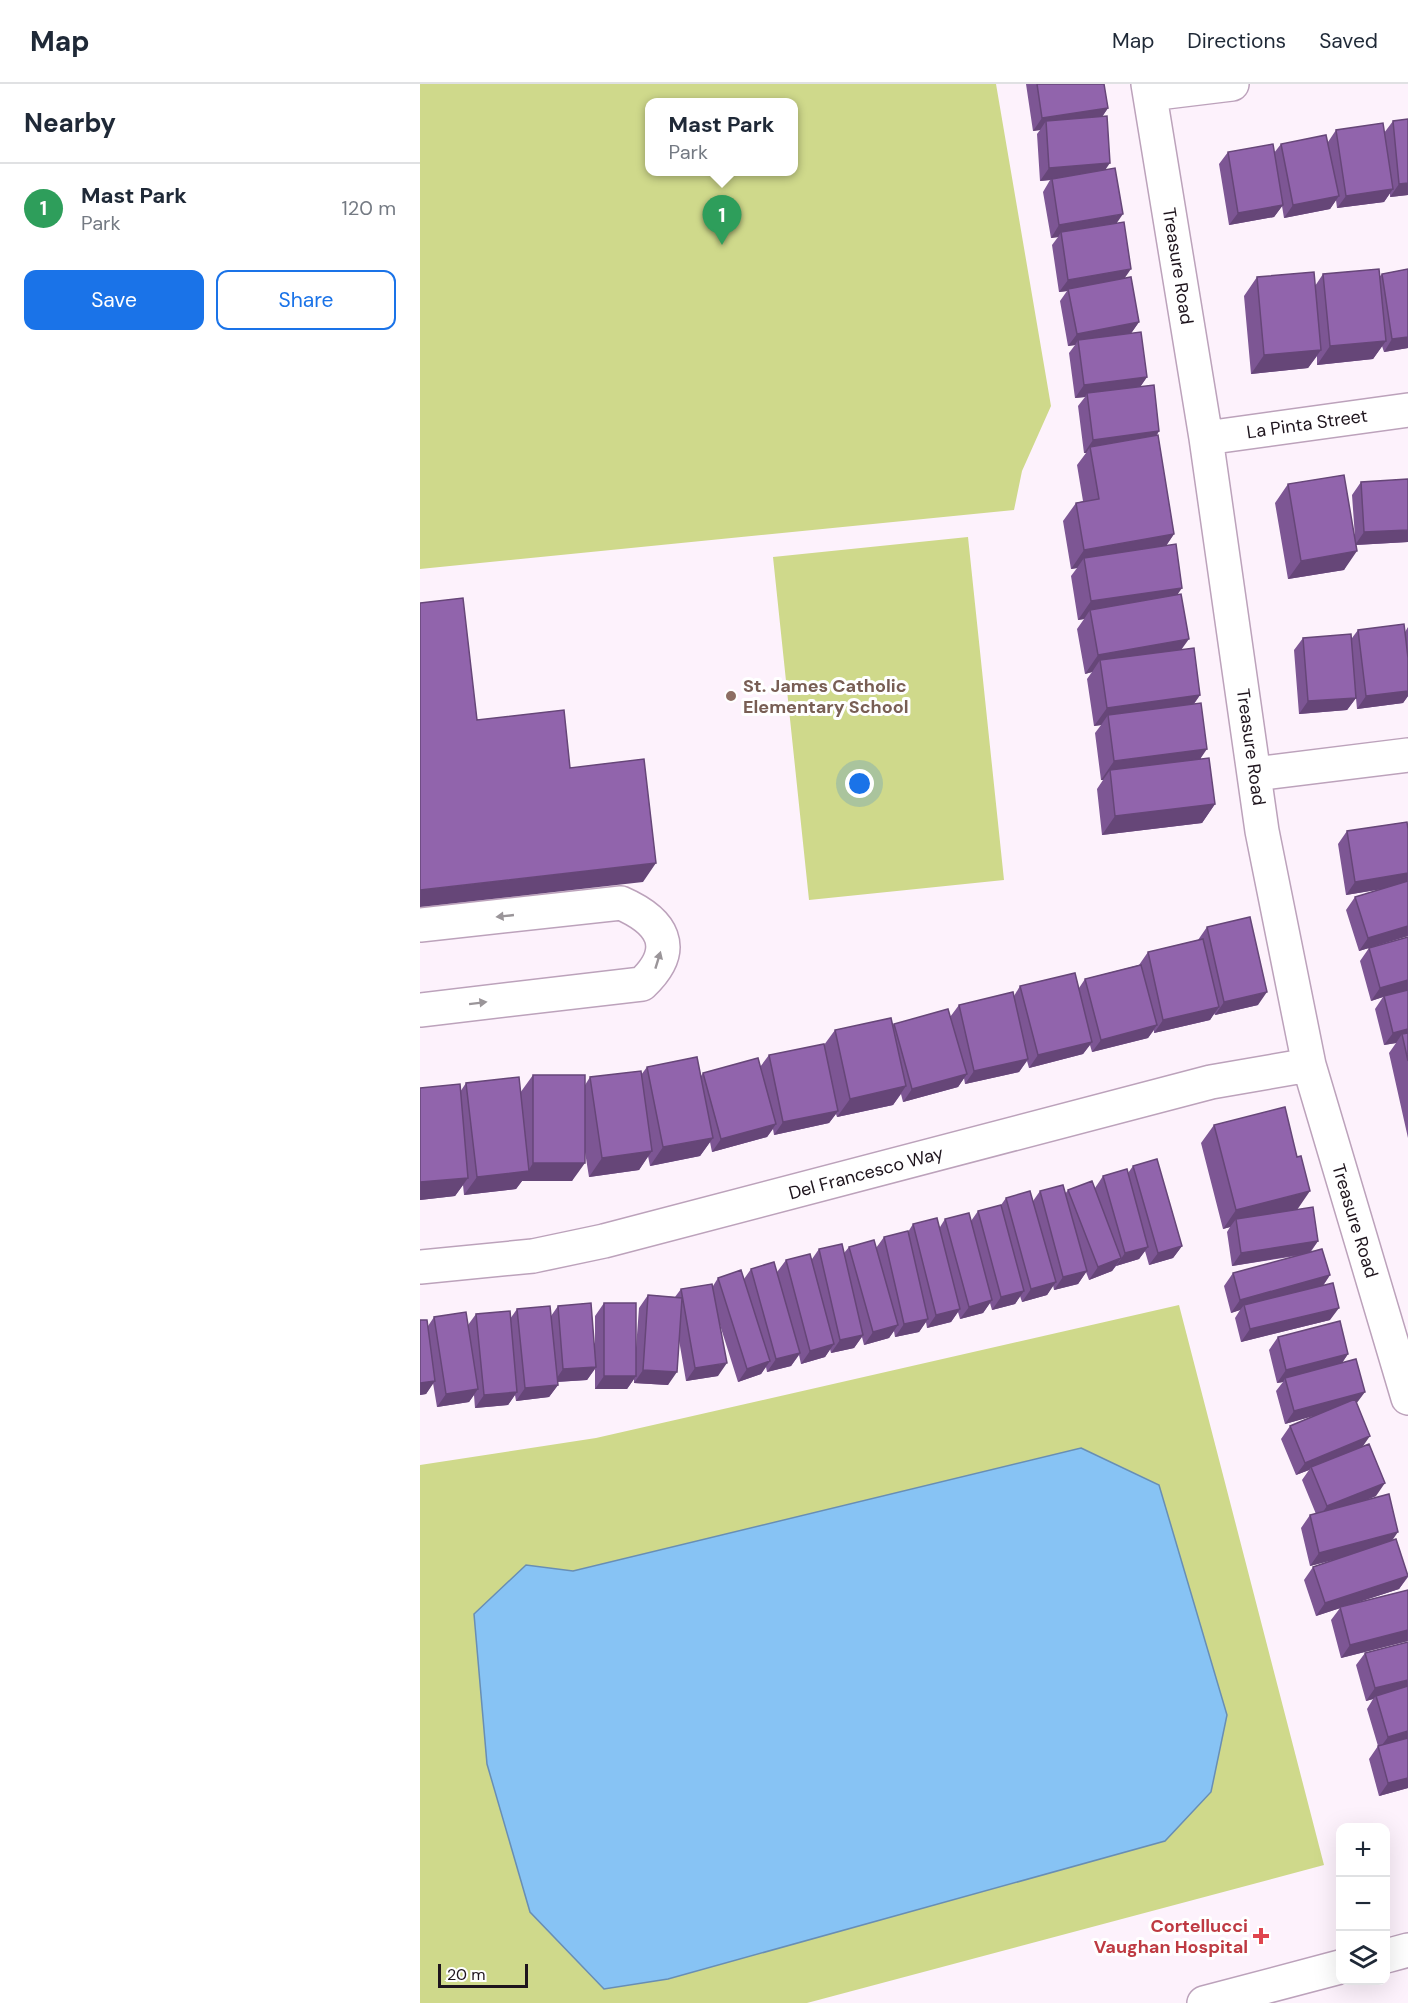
<!DOCTYPE html>
<html lang="en">
<head>
<meta charset="utf-8">
<style>
  :root { --surface:#fff; --page:#f6f6f7; --text:#1f2937; --muted:#747a83; --line:#e0e1e3; --accent:#1a73e8 }
  body { margin:0; font-family:"DM Sans",sans-serif; background:var(--page); color:var(--text) }
  .controls { position:absolute; right:18px; bottom:18px; display:grid; overflow:hidden; border-radius:12px; box-shadow:0 6px 24px #0002 }
  .controls button { width:54px; height:54px; display:grid; place-items:center; padding:0; border:0; border-bottom:2px solid var(--line); background:var(--surface); color:var(--text); font:30px sans-serif }
  .scale { position:absolute; left:18px; bottom:15px; width:90px; box-sizing:border-box; padding-left:6px; border:3px solid #1e141d; border-top:0; font-size:16px; line-height:21px; white-space:nowrap; color:#1e141d; -webkit-text-stroke:4px #fff; paint-order:stroke }
  .you { position:absolute; left:440px; top:700px; width:21px; height:21px; margin:-15px; border:4px solid #fff; border-radius:50%; background:#1a73e8; box-shadow:0 0 0 9px #1a73e833 }
  .badge { display:grid; place-items:center; width:39px; height:39px; border-radius:50%; background:var(--accent); color:#fff; font-size:20px; font-weight:700 }
  .pin { position:absolute; translate:-50% -50px; filter:drop-shadow(0 2px 3px #0008) }
  .pin::after { content:''; position:absolute; top:32px; width:21px; height:18px; background:inherit; clip-path:polygon(0 0,100% 0,50% 100%) }
  .popup { position:absolute; left:225px; top:14px; width:153px; height:78px; box-sizing:border-box; display:grid; place-content:center; border-radius:12px; background:var(--surface); filter:drop-shadow(0 2px 4px #0005); font-size:20px; white-space:nowrap; color:var(--muted) }
  .popup b { font-size:22px; color:var(--text) }
  .popup::after { content:''; position:absolute; left:50%; top:100%; margin-left:-12px; border:12px solid transparent; border-top-color:var(--surface) }
  .list { margin:0; padding:0; list-style:none }
  h2 { display:flex; justify-content:space-between; align-items:center; height:78px; margin:0; padding:0 24px; font-size:26px }
  h2 small { font-size:20px; font-weight:400; color:var(--muted) }
  .list li { display:grid; grid-template-columns:39px 1fr auto; gap:18px; align-items:center; box-sizing:border-box; height:90px; padding:0 24px; border-top:2px solid var(--line) }
  .list b { display:block; font-size:22px; white-space:nowrap }
  .list p { margin:0; font-size:20px; white-space:nowrap; color:var(--muted) }
  .list em { font-size:20px; font-style:normal; color:var(--muted) }
  .actions { display:flex; gap:12px; padding:18px 24px }
  .actions a { flex:1; padding:14px 0; border:2px solid var(--accent); border-radius:12px; text-align:center; font-size:21px; color:var(--accent) }
  .actions .main { background:var(--accent); color:#fff }
  .icon { flex:none; width:33px; height:33px; fill:none; stroke:currentColor; stroke-width:2; stroke-linecap:round; stroke-linejoin:round }
  .map { position:relative; flex:none; width:988px; height:1919px; overflow:hidden }
  header { display:flex; align-items:center; gap:36px; box-sizing:border-box; height:84px; padding:0 30px; background:var(--surface); border-bottom:2px solid var(--line) }
  header strong { font-size:28px }
  nav { display:flex; gap:33px; margin-inline-start:auto; font-size:21px }
  main { display:flex }
  aside { flex:1; background:var(--surface) }
  .map>svg:first-child { display:block }
  .green { fill:#cfd98b; fill-rule:evenodd }
  .water { fill:#87c3f4; stroke:#688eb4; stroke-width:1.5 }
  .lines { fill:none; stroke-linecap:round; stroke-linejoin:round }
  .minor-casing { stroke:#bca2bb; stroke-width:36 }
  .minor { stroke:#fff; stroke-width:33 }
  .wall { fill:#7d5694 }
  .shaded-wall { fill:#664678 }
  .building { fill:#9164ac; stroke:#664678; stroke-width:1.5 }
  .oneway { fill:#9a9599 }
  .education-dot { fill:#8d6e63; stroke:#fff; stroke-width:2 }
  .health-dot { fill:#e0444e; stroke:#fff; stroke-width:2 }
  .labels { text-anchor:middle; dominant-baseline:central; stroke-width:6; stroke-linejoin:round; paint-order:stroke }
  .street-label { font-size:18px; fill:#1e141d; stroke:#fff }
  .education-label { font-size:18px; font-weight:bold; fill:#785e54; stroke:#fff; text-anchor:start }
  .health-label { font-size:18px; font-weight:bold; fill:#be3a42; stroke:#fff; text-anchor:end }
</style>
</head>
<body>
<header>
<strong>Map</strong>
<nav><a>Map</a><a>Directions</a><a>Saved</a></nav>
</header>
<main>
<aside>
<h2>Nearby<small></small></h2>
<ul class="list">
<li><span class="badge" style="background:#2e9e5b">1</span><div><b>Mast Park</b><p>Park</p></div><em>120 m</em></li>
</ul>
<div class="actions"><a class="main">Save</a><a>Share</a></div>
</aside>
<div class="map">
<svg width="988" height="1919" viewBox="0 0 988 1919">
  <rect width="100%" height="100%" fill="#fdf2fc"/>
  <path class="green" d="M0 0H576L631 322 602 387 594 426 0 485ZM374 18V88H230V18Z
    M548 453 584 796 389 816 353 473Z
    M759 1221 904 1781 387 1919H0V1381L176 1354Z"/>
  <path class="water" d="M661 1364 739 1401 807 1631 791 1708 745 1757 248 1895 184 1905 110 1828 67 1680 54 1530 106 1481 153 1487Z"/>
  <g class="lines">
    <g class="minor-casing">
      <path id="minor" d="M728 0 786 354 842 747 889 981 988 1314
        M730 10 812 0
        M786 354 988 326
        M834 690 988 671
        M0 841 201 819C242 837 260 864 222 900L0 926
        M0 1183 113 1172 184 1157 791 998 889 981
        M966 1872 988 1866
        M784 1919 920 1883"/>
    </g>
    <use href="#minor" class="minor"/>
  </g>
  <path class="wall" d="M606 0H684L688 24 682 33 686 85 697 139 705 194 719 238 711 249 727 293 720 303 739 347 737 351 754 450 746 462 758 511 761 565 780 611 774 620 781 675 795 720 782 739 682 751 677 705 683 696H681L675 649 681 641 674 642 667 595 672 588 665 590 657 545 664 535 658 536 651 492 657 484 651 485 643 437 656 419 663 417 657 381 666 369H664L658 322 665 313 655 314 649 269 655 261 648 262 640 217 647 207 639 208 632 161 638 153 631 154 623 108 630 96 620 97 617 50 620 46 613 47Z
    M988 35V111L970 113V109L964 118 917 124 916 116 910 125 864 134 862 122 854 133 809 141 799 80 808 68 854 69 861 60 908 58 916 46 964 49 973 37Z
    M988 185V264L964 268 962 262 953 275 897 281V272L888 284 831 290 824 212 837 193 895 202 903 190 959 193 962 190Z
    M941 398 988 458 936 461 924 486 868 495 855 419 868 400 935 453 932 411Z
    M988 543V612L983 619 937 625 936 614 927 626 879 630 874 566 883 554H932L938 546 985 548Z
    M987 738 988 745V852L939 867 926 826 935 813 962 805 926 811 918 760 927 747Z
    M787 843 838 921 795 931 794 929 790 936 734 949V946L728 954 672 968 670 961 663 970 609 984 607 977 599 988 545 1000 544 994 538 1003 483 1018 481 1010 473 1021 417 1033 416 1030 409 1039 354 1051 353 1045 347 1053 292 1068 290 1058 280 1072 230 1082 228 1072 219 1086 169 1093 165 1068 152 1097H102L96 1105 44 1111 43 1101 35 1112 0 1116V1004L40 1008 46 999 100 1009 113 991 165 1001 170 993 221 991 227 983 281 992 283 989 340 983 349 971 404 961 415 946 472 942 474 940 530 933 539 921 594 912 600 902 659 904 665 895 719 881 728 868 778 856Z
    M988 853V1054L969 969 976 959 964 961 955 925 963 913 951 917 940 877 949 864Z
    M794 1041 877 1125 898 1157 890 1169 910 1191 903 1202 910 1236 821 1258 815 1234 820 1226 811 1229 804 1202 813 1189 882 1171 812 1182 807 1148 810 1143 803 1145 781 1059Z
    M713 1082 762 1162 753 1174 729 1181 725 1167 719 1175 696 1182 692 1187 669 1196 666 1188 658 1200 634 1206 633 1201 627 1211 602 1218 600 1212 595 1220 572 1226 570 1219 563 1229 540 1235 538 1228 531 1238 507 1244 506 1238 499 1248 475 1253 474 1247 469 1254 444 1261 442 1253 434 1264 411 1269 410 1265 405 1273 381 1280 379 1271 371 1282 347 1288 346 1283 341 1290 318 1298 300 1241 298 1292 266 1297 259 1256 248 1301 214 1299V1295L207 1305H175V1285L167 1296 137 1298 138 1301 129 1313 96 1317 95 1311 88 1321 55 1324 54 1311 49 1318 17 1323 13 1299 6 1310 0 1311V1236L8 1242 14 1233 48 1241 56 1230 90 1235 97 1225 131 1232 138 1222 175 1260V1232L184 1219 216 1264 219 1224 228 1211 255 1213 261 1205 293 1202 298 1194 324 1195 331 1185 357 1188 366 1176 392 1175 399 1165 424 1169 429 1163 456 1164 464 1153 488 1148 493 1140 520 1143 525 1135 551 1137 558 1127 581 1121 586 1114 613 1117 620 1107 645 1110 648 1106 675 1104 683 1092 708 1089Z
    M858 1253 928 1270 922 1279 937 1320 943 1362 956 1412 944 1417 972 1457 988 1493 979 1505 929 1521 988 1506V1557L921 1574 911 1536 920 1524 896 1532 884 1496 893 1483 921 1474 890 1482 881 1444 890 1431 896 1430 882 1396 889 1386 876 1391 861 1355 870 1342 896 1331 865 1340 856 1307 863 1298 857 1299 849 1266Z
    M945 1569 988 1704 959 1712 949 1675 958 1662 947 1625 953 1615 946 1617 936 1581Z"/>
  <path class="shaded-wall" d="M688 24 679 37H626L620 46 613 47 622 34Z
    M690 79 681 92 632 95 630 96 620 97 629 84Z
    M988 99V111L970 113 979 100Z
    M973 105 964 118 917 124 926 112Z
    M919 112 910 125 864 134 873 121Z
    M863 121 854 133 809 141 818 129Z
    M703 130 694 143 641 148 638 153 631 154 639 141Z
    M711 185 702 198 648 205 647 207 639 208 648 196Z
    M719 238 710 251 658 256 655 261 648 262 657 250Z
    M988 253V264L964 268 972 255Z
    M966 257 953 275 897 281 910 262Z
    M901 266 888 284 831 290 844 271Z
    M727 293 718 306 667 309 665 313 655 314 664 301Z
    M739 347 730 360 670 363 666 369H664L673 356Z
    M988 446V458L935 461 944 448Z
    M754 450 741 469 664 474 657 484 651 485 664 466Z
    M937 467 924 486 868 495 881 477Z
    M762 504 749 523 670 526 664 535 658 536 671 517Z
    M769 555 756 573 680 576 672 588 665 590 678 571Z
    M988 607V612L983 619 937 625 946 612Z
    M780 611 767 629 688 631 681 641 674 642 687 624Z
    M936 614 927 626 879 630 888 617Z
    M787 665 774 684 690 686 683 696H681L694 677Z
    M795 720 782 739 682 751 695 732Z
    M236 779 223 798 0 823V806Z
    M988 789V798L986 801 926 811 935 798Z
    M988 842V852L939 867 948 854Z
    M988 896V907L964 912 963 913 951 917 960 904Z
    M847 908 838 921 795 931 804 918Z
    M799 923 790 936 734 949 743 936Z
    M737 941 728 954 672 968 681 956Z
    M988 945V956L982 950 976 959 964 961 973 949Z
    M672 958 663 970 609 984 618 971Z
    M608 975 599 988 545 1000 554 987Z
    M547 990 538 1003 483 1018 492 1005Z
    M486 1002 473 1021 417 1033 430 1015Z
    M418 1027 409 1039 354 1051 363 1038Z
    M356 1040 347 1053 292 1068 301 1055Z
    M293 1054 280 1072 230 1082 243 1063Z
    M232 1067 219 1086 169 1093 182 1074Z
    M113 1079H165L152 1097H102L96 1105 44 1111 57 1093 108 1087Z
    M48 1094 35 1112 0 1116V1098Z
    M890 1107 877 1126 816 1135 810 1143 803 1145 816 1126Z
    M898 1157 889 1169 812 1182 821 1169Z
    M762 1162 753 1174 729 1181 738 1169Z
    M728 1163 719 1175 696 1182 705 1169Z
    M701 1174 692 1187 669 1196 678 1183Z
    M667 1187 658 1200 634 1206 643 1193Z
    M910 1191 901 1204 824 1221 820 1226 811 1229 820 1216Z
    M636 1198 627 1211 602 1218 611 1205Z
    M604 1207 595 1220 572 1226 581 1213Z
    M572 1216 563 1229 540 1235 549 1223Z
    M919 1224 910 1236 821 1258 830 1245Z
    M540 1225 531 1238 507 1244 516 1231Z
    M508 1235 499 1248 475 1253 484 1240Z
    M478 1241 469 1254 444 1261 453 1248Z
    M443 1251 434 1264 411 1269 420 1256Z
    M414 1260 405 1273 381 1280 390 1267Z
    M380 1269 371 1282 347 1288 356 1275Z
    M928 1270 919 1283 865 1294 863 1298 857 1299 866 1286Z
    M350 1277 341 1290 318 1298 327 1285Z
    M307 1279 298 1292 266 1297 275 1284Z
    M176 1283 167 1296 134 1298 143 1285Z
    M223 1286 257 1288 248 1301 214 1299Z
    M184 1292H216L207 1305H175Z
    M15 1297 6 1310 0 1311V1299Z
    M138 1301 129 1313 96 1317 105 1304Z
    M58 1305 49 1318 17 1323 26 1310Z
    M97 1308 88 1321 55 1324 64 1311Z
    M945 1308 936 1320 865 1340 874 1327Z
    M950 1352 941 1365 891 1383 889 1386 876 1391 885 1379Z
    M965 1399 956 1412 898 1435 907 1422Z
    M978 1448 969 1461 890 1482 899 1469Z
    M988 1492 979 1505 896 1532 905 1519Z
    M988 1546V1557L921 1574 930 1561Z
    M988 1596V1606L956 1612 953 1615 946 1617 955 1604Z
    M988 1647V1657L959 1665 968 1653Z
    M988 1694V1704L959 1712 968 1699Z"/>
  <path class="building" d="M617 0H684L688 24 622 34Z
    M687 32 690 79 629 84 626 37Z
    M988 35V99L979 100 973 37Z
    M963 39 973 105 926 112 916 46Z
    M906 51 919 112 873 121 861 60Z
    M853 60 863 121 818 129 808 68Z
    M695 84 703 130 639 141 632 95Z
    M704 138 711 185 648 196 641 148Z
    M959 185 966 257 910 262 903 190Z
    M988 185V253L972 255 962 190Z
    M894 188 901 266 844 271 837 193Z
    M711 193 719 238 657 250 648 205Z
    M721 248 727 293 664 301 658 256Z
    M734 301 739 347 673 356 667 309Z
    M738 351 754 450 664 466 656 419 679 415 670 363Z
    M924 391 937 467 881 477 868 400Z
    M988 395V446L944 448 941 398Z
    M756 460 762 504 671 517 664 474Z
    M761 510 769 555 678 571 670 526Z
    M43 514 57 636 144 626 150 684 224 675 236 779 0 806V519Z
    M984 540 988 574V607L946 612 938 546Z
    M931 550 936 614 888 617 883 554Z
    M774 564 780 611 687 624 680 576Z
    M781 619 787 665 694 677 688 631Z
    M789 674 795 720 695 732 690 686Z
    M987 738 988 745V789L935 798 927 747Z
    M988 797V842L948 854 935 813Z
    M830 833 847 908 804 918 787 843Z
    M988 853V896L960 904 949 864Z
    M783 855 799 923 743 936 728 868Z
    M721 881 737 941 681 956 665 895Z
    M655 889 672 958 618 971 600 902Z
    M988 906V945L973 949 964 912Z
    M593 908 608 975 554 987 539 921Z
    M528 925 547 990 492 1005 474 940Z
    M471 934 486 1002 430 1015 415 946Z
    M988 949V977L982 950Z
    M404 960 418 1027 363 1038 349 971Z
    M277 973 293 1054 243 1063 227 983Z
    M338 974 356 1040 301 1055 283 989Z
    M221 987 232 1067 182 1074 170 993Z
    M113 991H165V1079H113Z
    M99 993 109 1087 57 1093 46 999Z
    M40 1000 48 1094 0 1098V1004Z
    M865 1023 877 1073 881 1072 890 1107 816 1126 794 1041Z
    M737 1075 762 1162 738 1169 713 1082Z
    M707 1085 728 1163 705 1169 683 1092Z
    M672 1097 701 1174 678 1183 648 1106Z
    M643 1101 667 1187 643 1193 620 1107Z
    M610 1107 636 1198 611 1205 586 1114Z
    M581 1121 604 1207 581 1213 558 1127Z
    M893 1123 898 1157 821 1169 816 1135Z
    M549 1129 572 1216 549 1223 525 1135Z
    M517 1134 540 1225 516 1231 493 1140Z
    M488 1147 508 1235 484 1240 464 1153Z
    M454 1156 478 1241 453 1248 429 1163Z
    M422 1160 443 1251 420 1256 399 1165Z
    M902 1165 910 1191 820 1216 813 1189Z
    M390 1170 414 1260 390 1267 366 1176Z
    M354 1178 380 1269 356 1275 331 1185Z
    M321 1186 350 1277 327 1285 298 1194Z
    M913 1199 919 1224 830 1245 824 1221Z
    M292 1200 307 1279 275 1284 261 1205Z
    M228 1211 262 1214 257 1288 223 1286Z
    M171 1219 176 1283 143 1285 138 1222Z
    M184 1219H216V1292H184Z
    M130 1222 138 1301 105 1304 97 1225Z
    M90 1227 97 1308 64 1311 56 1230Z
    M46 1228 58 1305 26 1310 14 1233Z
    M0 1236H7L15 1297 0 1299Z
    M920 1237 928 1270 866 1286 858 1253Z
    M936 1275 945 1308 874 1327 865 1294Z
    M935 1315 950 1352 885 1379 870 1342Z
    M949 1360 965 1399 907 1422 891 1383Z
    M969 1410 978 1448 899 1469 890 1431Z
    M976 1455 988 1492 905 1519 893 1483Z
    M988 1506V1546L930 1561 920 1523Z
    M988 1558V1596L955 1604 945 1569Z
    M988 1602V1647L968 1653 956 1612Z
    M988 1654V1694L968 1699 958 1662Z"/>
  <defs><path id="oneway-solid" d="M-6-.8H1V-3.2L6.5 0L1 3.2V.8H-6Z" transform="scale(1.5)"/></defs>
  <g class="oneway">
    <use href="#oneway-solid" transform="translate(85 832) rotate(174)"/>
    <use href="#oneway-solid" transform="translate(238 876) rotate(-73)"/>
    <use href="#oneway-solid" transform="translate(58 919) rotate(-7)"/>
  </g>
  <circle class="education-dot" cx="311" cy="612" r="6"/>
  <path class="health-dot" d="M838 1843h6v6h6v6h-6v6h-6v-6h-6v-6h6z"/>
  <g class="labels">
    <g class="street-label">
      <text transform="translate(758 182) rotate(81)">Treasure Road</text>
      <text transform="translate(887 340) rotate(-8)">La Pinta Street</text>
      <text transform="translate(831 663) rotate(82)">Treasure Road</text>
      <text transform="translate(446 1089) rotate(-15)">Del Francesco Way</text>
      <text transform="translate(935 1137) rotate(73)">Treasure Road</text>
    </g>
    <g class="education-label">
      <text x="323" y="602">St. James Catholic<tspan x="323" dy="21">Elementary School</tspan></text>
    </g>
    <g class="health-label">
      <text x="828" y="1842">Cortellucci<tspan x="828" dy="21">Vaughan Hospital</tspan></text>
    </g>
  </g>
</svg>
<div class="controls">
<button>+</button>
<button>−</button>
<button><svg class="icon" aria-label="layers" viewBox="0 0 24 24"><path d="M12 4l9 5-9 5-9-5zM3 14l9 5 9-5"/></svg></button>
</div>
<div class="scale">20 m</div>
<div class="you"></div>
<div class="pin badge" style="left:302px;top:161px;background:#2e9e5b">1</div>
<div class="popup"><b>Mast Park</b>Park</div>
</div>
</main>
</body>
</html>
